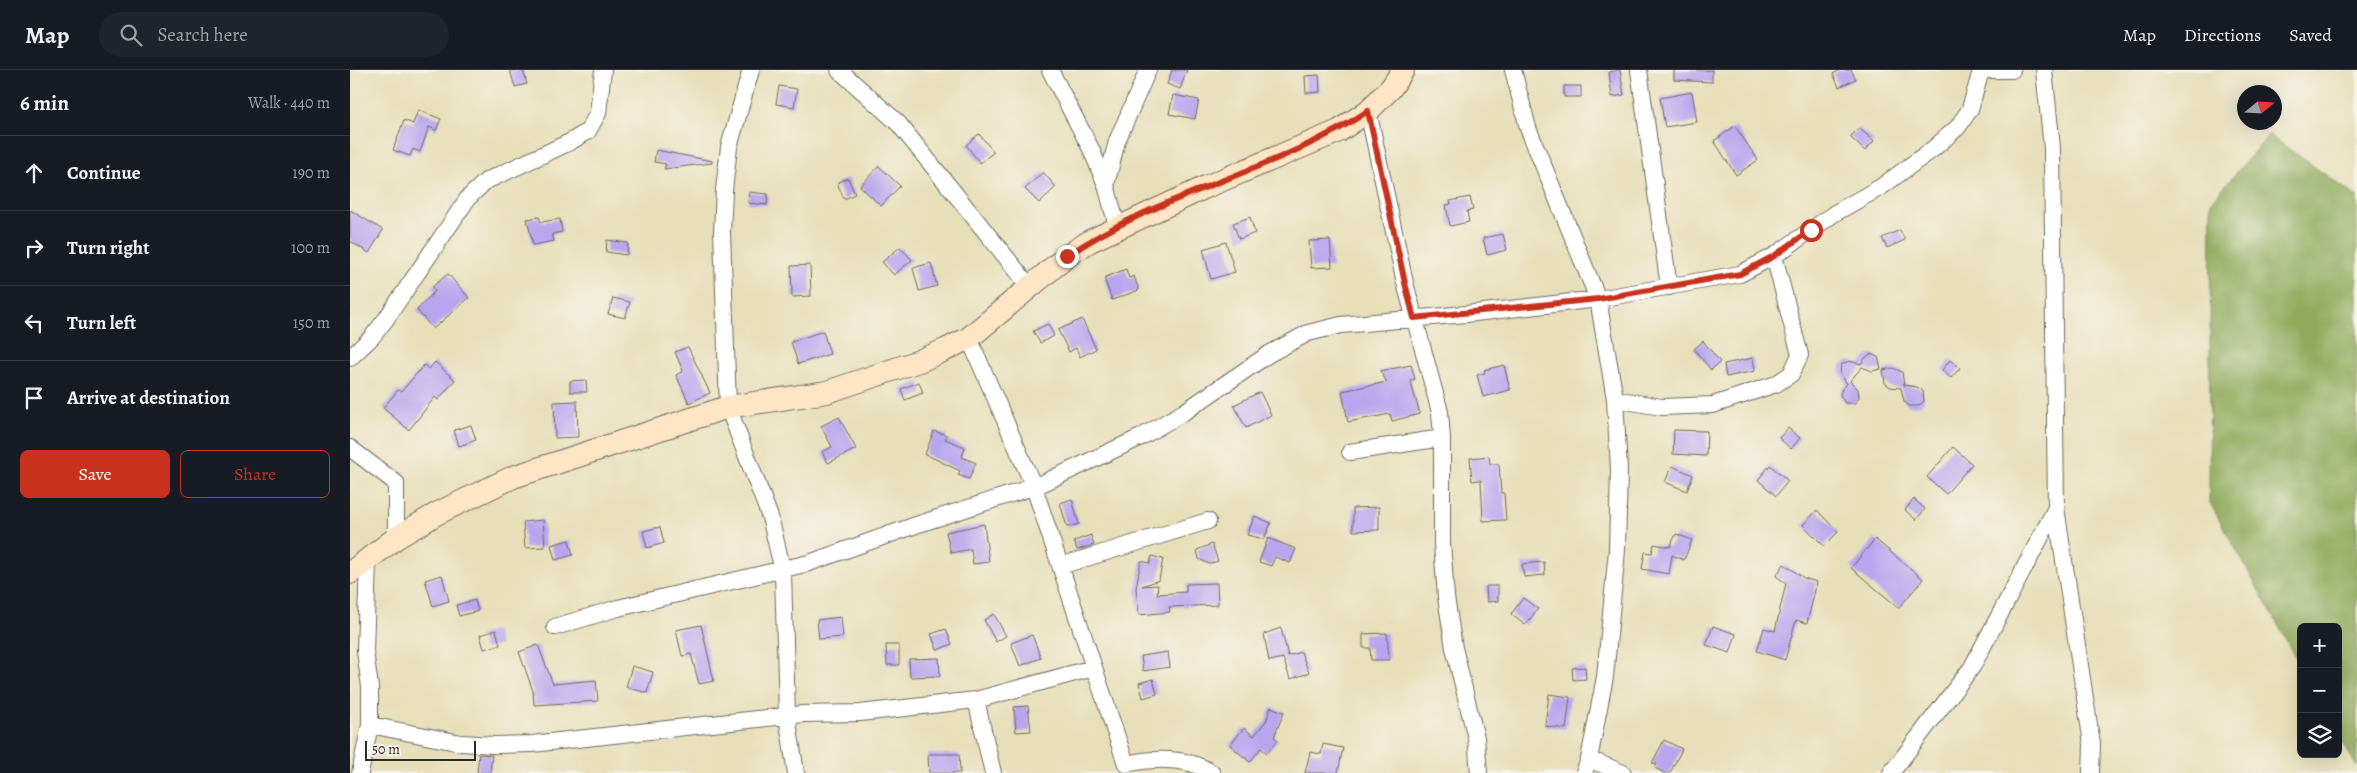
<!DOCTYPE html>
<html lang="en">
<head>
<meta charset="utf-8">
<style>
  :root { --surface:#171b24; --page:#20242c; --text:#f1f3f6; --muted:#9ea1a6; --line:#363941; --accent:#c8321e }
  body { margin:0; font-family:Alegreya,serif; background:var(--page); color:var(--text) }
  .controls { position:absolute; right:15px; bottom:15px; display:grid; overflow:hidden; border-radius:8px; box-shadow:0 5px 20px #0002 }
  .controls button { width:45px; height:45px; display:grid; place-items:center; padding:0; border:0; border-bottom:1px solid var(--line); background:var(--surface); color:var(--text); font:25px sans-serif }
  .compass { position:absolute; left:1887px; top:15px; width:45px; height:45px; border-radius:50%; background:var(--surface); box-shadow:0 5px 20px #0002; rotate:72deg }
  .scale { position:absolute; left:15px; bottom:12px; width:111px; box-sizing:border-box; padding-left:5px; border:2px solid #2b2b2b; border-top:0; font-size:14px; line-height:18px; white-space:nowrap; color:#2b2b2b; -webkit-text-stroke:4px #f7f3e8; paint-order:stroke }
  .stop { position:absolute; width:15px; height:15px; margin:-11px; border:4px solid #c8321e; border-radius:50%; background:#fff }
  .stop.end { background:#c8321e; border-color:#fff; box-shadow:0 1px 5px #0008 }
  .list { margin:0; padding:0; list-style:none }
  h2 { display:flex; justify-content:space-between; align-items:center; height:65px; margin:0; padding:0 20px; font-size:21px }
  h2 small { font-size:16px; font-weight:400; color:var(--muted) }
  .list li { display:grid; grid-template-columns:32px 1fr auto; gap:15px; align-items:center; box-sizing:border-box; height:75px; padding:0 20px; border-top:1px solid var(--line) }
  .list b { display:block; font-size:19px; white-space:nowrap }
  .list em { font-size:16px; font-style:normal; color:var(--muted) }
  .actions { display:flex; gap:10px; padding:15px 20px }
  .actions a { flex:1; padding:11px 0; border:1px solid var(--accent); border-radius:8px; text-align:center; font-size:18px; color:var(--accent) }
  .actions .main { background:var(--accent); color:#fff }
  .icon { flex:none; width:28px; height:28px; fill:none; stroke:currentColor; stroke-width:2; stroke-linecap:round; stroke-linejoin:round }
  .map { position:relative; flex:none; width:2007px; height:703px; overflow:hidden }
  header { display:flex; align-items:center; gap:30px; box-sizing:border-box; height:70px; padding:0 25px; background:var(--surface); border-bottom:1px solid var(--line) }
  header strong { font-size:24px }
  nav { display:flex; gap:28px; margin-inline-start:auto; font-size:18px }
  .search { width:350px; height:45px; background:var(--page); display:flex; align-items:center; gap:12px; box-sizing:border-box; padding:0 18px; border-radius:28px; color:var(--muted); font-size:19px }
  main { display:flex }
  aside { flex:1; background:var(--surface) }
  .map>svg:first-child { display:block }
  .forest { fill:#8faa5c; stroke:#5d6a44 }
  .building { fill:#b8a5ee }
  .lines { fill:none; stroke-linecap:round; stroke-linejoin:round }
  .street-casing { stroke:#6d6a5d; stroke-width:18 }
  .secondary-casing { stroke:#6d6a5d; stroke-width:24 }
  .street { stroke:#fff; stroke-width:16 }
  .secondary { stroke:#fde5c5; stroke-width:22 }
  .route { stroke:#c8321e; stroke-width:6 }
</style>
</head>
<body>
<header>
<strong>Map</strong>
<div class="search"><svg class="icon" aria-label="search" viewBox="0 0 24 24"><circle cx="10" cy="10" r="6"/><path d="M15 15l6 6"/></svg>Search here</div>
<nav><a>Map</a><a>Directions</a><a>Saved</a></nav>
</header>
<main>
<aside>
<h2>6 min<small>Walk · 440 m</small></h2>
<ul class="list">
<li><svg class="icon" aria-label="ahead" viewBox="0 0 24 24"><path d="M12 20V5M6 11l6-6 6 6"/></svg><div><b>Continue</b></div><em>190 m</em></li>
<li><svg class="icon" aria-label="right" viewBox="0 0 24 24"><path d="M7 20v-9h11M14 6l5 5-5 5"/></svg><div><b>Turn right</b></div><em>100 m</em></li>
<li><svg class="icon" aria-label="left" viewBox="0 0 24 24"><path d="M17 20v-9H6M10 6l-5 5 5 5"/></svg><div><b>Turn left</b></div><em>150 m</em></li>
<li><svg class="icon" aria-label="arrive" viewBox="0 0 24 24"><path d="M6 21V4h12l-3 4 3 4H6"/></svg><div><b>Arrive at destination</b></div></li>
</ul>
<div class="actions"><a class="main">Save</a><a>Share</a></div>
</aside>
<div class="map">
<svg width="2007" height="703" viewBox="0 0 2007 703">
  <rect width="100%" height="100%" fill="#f7f3e8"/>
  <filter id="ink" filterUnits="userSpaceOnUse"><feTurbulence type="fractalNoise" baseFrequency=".02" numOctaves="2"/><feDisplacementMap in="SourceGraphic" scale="10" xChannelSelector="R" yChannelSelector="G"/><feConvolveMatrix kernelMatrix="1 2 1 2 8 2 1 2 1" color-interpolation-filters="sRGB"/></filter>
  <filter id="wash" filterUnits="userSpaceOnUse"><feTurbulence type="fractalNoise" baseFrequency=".0096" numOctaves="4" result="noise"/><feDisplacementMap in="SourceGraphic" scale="20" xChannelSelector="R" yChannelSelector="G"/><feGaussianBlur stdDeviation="1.12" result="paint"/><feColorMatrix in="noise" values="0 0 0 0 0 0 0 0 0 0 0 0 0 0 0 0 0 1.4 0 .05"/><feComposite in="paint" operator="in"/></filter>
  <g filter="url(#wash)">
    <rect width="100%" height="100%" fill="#e7dfba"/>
    <path class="forest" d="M1919 65 2007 127V697L1988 664V557H1951V596L1859 431 1861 132Z"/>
    <g id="blocks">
      <path class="building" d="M160 0H173L177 14 165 17Z
        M822 0H837L830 19 817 14Z
        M1270 0 1274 25 1262 27 1259 2Z
        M1324 0H1362V12L1324 10Z
        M1490 0H1501L1506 9 1489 17 1483 4Z
        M969 5 970 22 956 23 955 6Z
        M429 16 447 19 444 37 426 34Z
        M1214 16H1231V27H1214Z
        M1342 22 1347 52 1315 57 1310 28Z
        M823 25 849 30 845 49 819 44Z
        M68 40 91 49 86 60 79 57 70 82 63 79 60 86 43 80 54 50 63 54Z
        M1385 56 1408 90 1386 105 1364 71Z
        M1509 58 1524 71 1515 81 1500 67Z
        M629 64 644 82 630 93 616 75Z
        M306 80 362 91V93L314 99 316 94 304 92Z
        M529 96 550 116 531 136 510 116Z
        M693 102 706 117 689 133 675 119Z
        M498 108 505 124 494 129 487 113Z
        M399 122 418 124 417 135 398 133Z
        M1120 127 1123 140 1117 141 1119 152 1100 156 1096 135 1101 134 1100 131Z
        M0 140 33 160 19 183 0 171Z
        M189 147 191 152 210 149 212 162 202 164 204 171 183 175 177 149Z
        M900 147 905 163 889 169 883 153Z
        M1550 160 1555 170 1537 178 1532 168Z
        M1153 164 1157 180 1137 185 1133 168Z
        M257 170 278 173 277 185 256 182Z
        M980 170 982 197 961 198 959 171Z
        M876 172 885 202 861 209 853 179Z
        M550 177 562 190 544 205 532 192Z
        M581 193 587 216 569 221 563 198Z
        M460 195 461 226 442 227 441 196Z
        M776 199 779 208 784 206 789 220 762 230 754 208Z
        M98 204 119 228 83 259 67 240 85 221 82 217Z
        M263 228 280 232 275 248 258 244Z
        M732 249 746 279 730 287 726 278 719 282 708 260Z
        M698 254 704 266 690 273 683 261Z
        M473 261 480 284 448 294 441 272Z
        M1353 271 1370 292 1361 300 1344 279Z
        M338 277 360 323 339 333 326 305 333 301 325 282Z
        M1521 284 1528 287 1531 299 1522 301 1512 297 1500 311 1508 319 1509 328 1505 333H1495L1490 325 1492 319 1497 314 1490 303 1491 295 1499 291 1511 294 1516 287Z
        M1403 288 1405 301 1376 307 1374 294Z
        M1600 290 1610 298 1601 308 1592 300Z
        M85 292 105 310 88 330 85 327 59 360 33 338 48 320 51 322 74 295 79 299Z
        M1061 295 1065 309 1060 310 1070 344 1042 351 1040 344 998 352 992 321 1037 312 1030 301Z
        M1154 295 1160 320 1133 327 1127 305 1135 303 1134 300Z
        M1543 298 1552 302 1554 315 1567 317 1573 321 1574 331 1569 336H1559L1554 331 1551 318 1540 317 1535 313 1533 300Z
        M236 310 237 322H220V311Z
        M569 312 573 323 555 330 551 319Z
        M910 322 921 345 896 358 884 335Z
        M227 331 228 367 205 368 204 332Z
        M489 347 506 379 478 393 472 382 482 377 471 356Z
        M121 355 126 370 109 376 104 360Z
        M1438 358 1450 368 1441 379 1429 368Z
        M1324 360 1357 361 1356 386 1323 384Z
        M584 361 597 365 595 369 615 377 612 387 626 393 619 409 608 405 610 401 575 384Z
        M1603 377 1622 394 1596 424 1577 407Z
        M1139 386 1140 394H1149L1151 423H1154L1156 450 1133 451 1131 410 1122 411 1120 388Z
        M1420 395 1438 411 1426 426 1408 410Z
        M1322 396 1343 405 1337 421 1315 412Z
        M722 429 729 454 717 457 710 433Z
        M1564 429 1575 439 1566 450 1555 440Z
        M1029 437V460L1003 461V438Z
        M1467 440 1488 462 1474 476 1453 455Z
        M905 446 921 453 914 469 897 465Z
        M193 450 195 477 175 478 173 452Z
        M634 454 639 492 623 494 621 479 601 483 596 462Z
        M310 457 314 473 297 478 293 461Z
        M1326 464 1342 470 1334 490 1322 485 1319 504 1292 499 1295 482 1302 483 1304 474 1320 477Z
        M741 465 744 475 727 480 724 471Z
        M918 468 946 479 940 493 925 487 921 496 909 492Z
        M1525 469 1573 509 1549 538 1501 498Z
        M219 470 223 485 205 490 201 475Z
        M862 474 868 491 859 494 849 489 847 480Z
        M802 486 813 489 809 510 792 516 808 515 807 524 836 522V514L867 513 868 535 819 537 820 542 789 545 786 518 791 491 800 493Z
        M1194 492 1195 505 1174 507 1172 494Z
        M1434 494 1454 508 1467 512 1457 553 1446 550 1435 590 1407 581 1414 558 1425 561 1436 513 1426 506Z
        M92 505 99 531 83 536 75 510Z
        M1136 516H1148V531L1137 532Z
        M1173 528 1188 539 1175 555 1161 544Z
        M125 530 128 541 109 546 106 535Z
        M644 544 656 566 646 572 634 550Z
        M491 547 493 567 469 569 467 550Z
        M351 555 364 611 349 614 341 584 332 586 326 560Z
        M1363 556 1386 564 1380 583 1356 575Z
        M931 558 938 586 951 582 959 603 940 609 933 588 919 591 914 564Z
        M596 559 602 574 587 580 581 564Z
        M146 560 150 575 134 579 130 565Z
        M1037 563 1039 590H1021L1020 578H1013V564Z
        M682 565 691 588 670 596 661 573Z
        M188 575 203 614 246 610 248 631 184 635 183 621 169 582Z
        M536 575H549V595H537Z
        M818 582 820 597 793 601 791 586Z
        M589 588 590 606 560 607 559 589Z
        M282 596 303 602 297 623 276 617Z
        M1235 597 1236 609 1223 610 1222 598Z
        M803 609 807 624 793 628 789 613Z
        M1199 624 1220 627 1216 659 1195 656Z
        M678 636 681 661 666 662 664 637Z
        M921 637 934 642 924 667 928 670 917 683 911 678 900 692 880 675 894 658 904 666 916 651Z
        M1314 670 1332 679 1320 703H1314L1305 698 1307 694 1302 693Z
        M973 674 993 678 988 703H955L960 682 971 684Z
        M129 684 142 685 140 703H127Z
        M578 684H609L610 703H579Z"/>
    </g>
  </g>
  <g filter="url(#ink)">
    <use href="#blocks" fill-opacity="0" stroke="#6d6a5d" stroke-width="1"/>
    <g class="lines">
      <g class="street-casing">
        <path id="street" d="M401 0 379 77 374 120 372 162 378 337 420 447 433 501 437 646 446 703
          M489 0 548 53 680 217
          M700 0 741 79 756 115 767 156
          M1163 0 1178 58 1248 229 1265 329 1269 400 1267 480 1255 607 1239 689 1234 703
          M1289 0 1319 217
          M1630 0H1662
          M1018 41 1055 213 1090 342 1092 368V473L1096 527 1104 578 1126 668 1129 703
          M756 115 767 71 798 0
          M619 268 684 417 776 694C804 688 837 687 862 703
          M0 288 22 267 36 249 118 128 136 111 220 72 238 61 248 43 253 0
          M1265 329 1311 337 1363 335 1426 314 1441 304 1450 285 1424 186
          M0 378 46 413V468
          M1000 382 1092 368
          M1706 438 1742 674 1741 703
          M18 491 15 581 20 617V655L111 673 144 675 182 674 453 644 510 643 626 630 743 598
          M710 496 858 451
          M205 557 268 538 459 493 566 455 689 415 791 367 834 342 919 284 958 263 991 255 1116 244 1248 229 1390 204 1424 186 1485 143 1531 117 1583 79 1608 57 1620 39 1631 1
          M626 630 643 703
          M1239 689 1273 703
          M10 703 20 655
          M1541 703 1622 597 1706 438 1702 78 1694 0"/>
      </g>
      <g class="secondary-casing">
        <path id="secondary" d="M0 503 46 468 88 443 163 407 378 337 477 322 569 291 595 280 619 268 717 186 740 171 858 116 989 61 1018 41 1041 18 1053 0"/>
      </g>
      <use href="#street" class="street"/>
      <use href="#secondary" class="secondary"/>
    </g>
  </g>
  <g class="lines" filter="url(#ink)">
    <path class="route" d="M717 186C809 122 925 103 1018 41L1055 213 1064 248 1248 229 1390 204 1424 186 1461 160"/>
  </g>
</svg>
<div class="controls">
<button>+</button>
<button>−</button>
<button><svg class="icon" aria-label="layers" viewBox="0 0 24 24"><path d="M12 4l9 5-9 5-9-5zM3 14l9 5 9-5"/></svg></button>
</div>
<svg class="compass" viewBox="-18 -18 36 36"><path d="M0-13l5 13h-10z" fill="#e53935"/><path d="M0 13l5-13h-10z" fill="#9ea1a6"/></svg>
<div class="scale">50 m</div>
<div class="stop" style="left:1461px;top:160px"></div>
<div class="stop end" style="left:717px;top:186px"></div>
</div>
</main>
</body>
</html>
